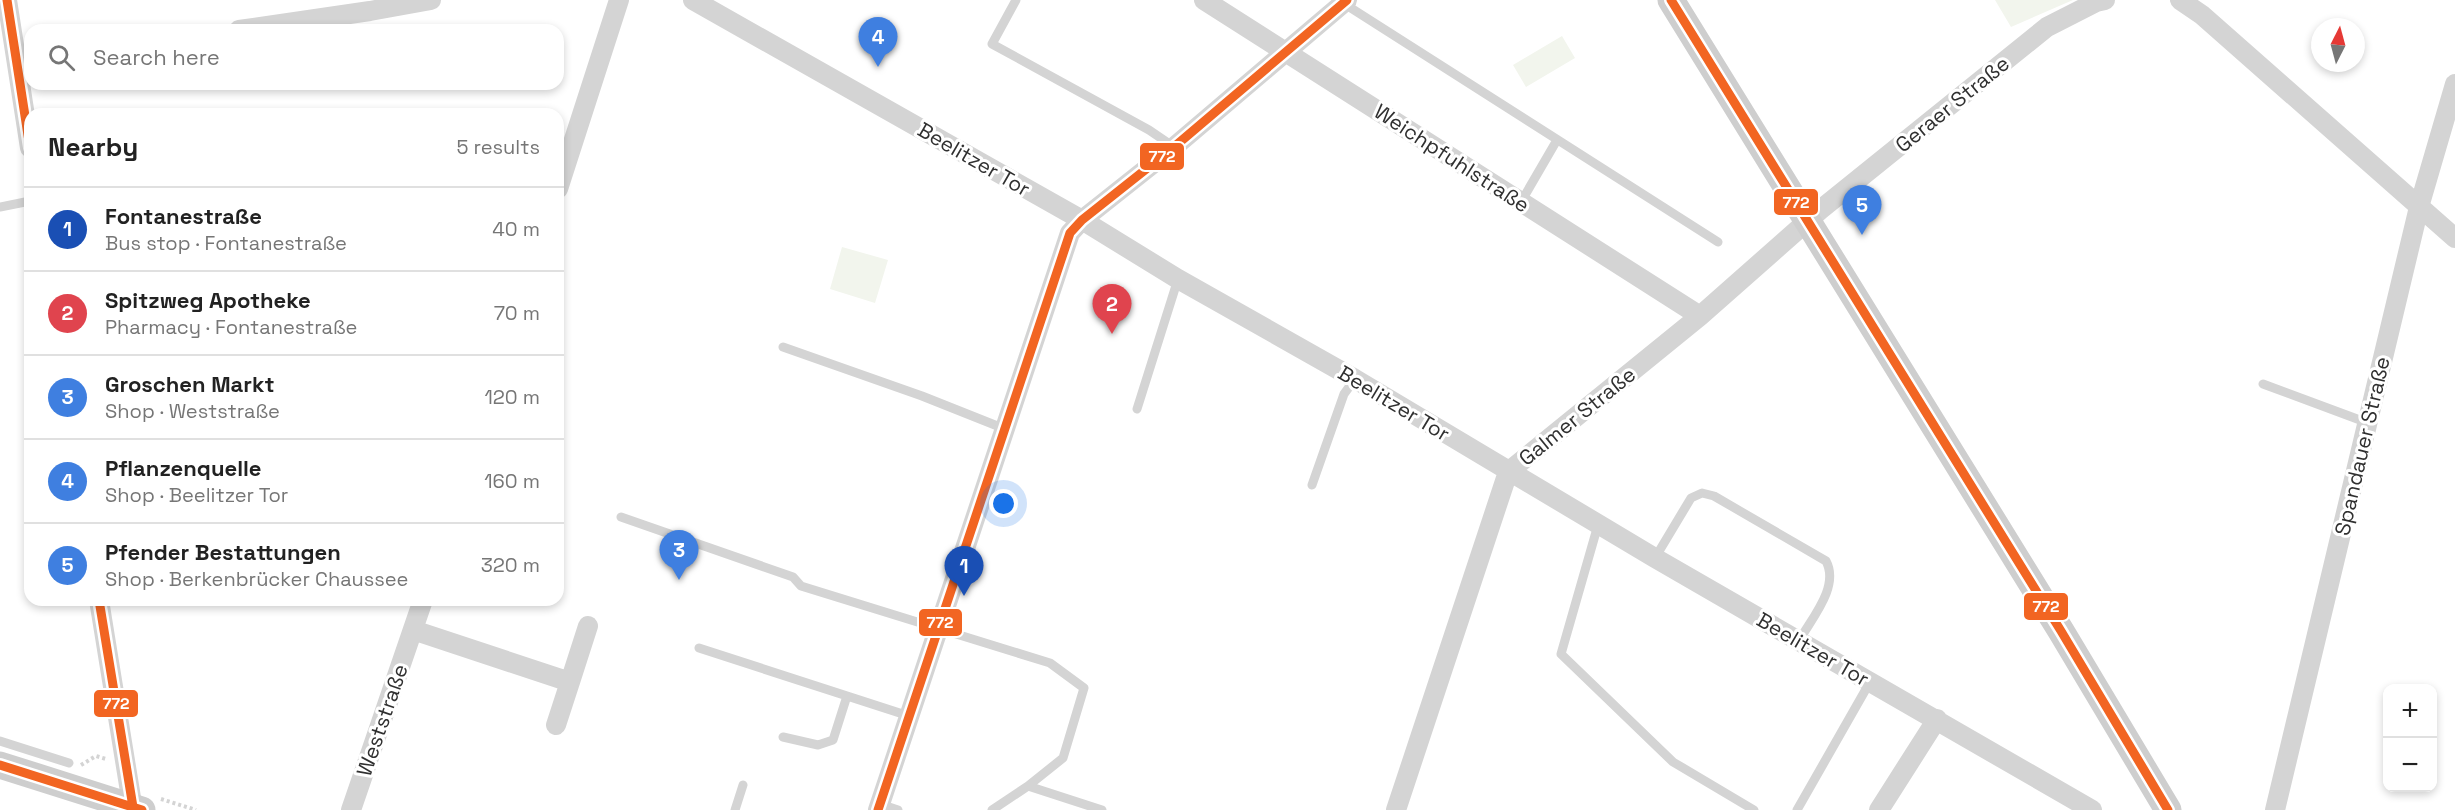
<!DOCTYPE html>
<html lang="en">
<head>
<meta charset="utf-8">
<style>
  :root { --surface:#fff; --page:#f2f2f2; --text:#222; --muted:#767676; --line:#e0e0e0; --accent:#b45309 }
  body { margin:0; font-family:"Space Grotesk",sans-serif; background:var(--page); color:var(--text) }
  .controls { position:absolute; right:18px; bottom:18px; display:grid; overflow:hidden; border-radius:12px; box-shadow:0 3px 9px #0003 }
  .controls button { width:54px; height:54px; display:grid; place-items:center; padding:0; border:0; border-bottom:2px solid var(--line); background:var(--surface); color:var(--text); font:30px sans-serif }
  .compass { position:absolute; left:2311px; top:18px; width:54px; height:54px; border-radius:50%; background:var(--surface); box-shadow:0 3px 9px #0003; rotate:6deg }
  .you { position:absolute; left:1004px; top:504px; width:21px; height:21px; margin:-15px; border:4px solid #fff; border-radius:50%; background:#1a73e8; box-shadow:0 0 0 9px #1a73e833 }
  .badge { display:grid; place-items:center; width:39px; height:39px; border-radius:50%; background:var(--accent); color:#fff; font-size:20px; font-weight:700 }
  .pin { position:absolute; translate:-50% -50px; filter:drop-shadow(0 2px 3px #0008) }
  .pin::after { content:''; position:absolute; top:32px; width:21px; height:18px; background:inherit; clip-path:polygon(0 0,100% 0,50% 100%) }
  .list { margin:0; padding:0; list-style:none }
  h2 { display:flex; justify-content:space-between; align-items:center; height:78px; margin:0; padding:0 24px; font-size:26px }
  h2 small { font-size:20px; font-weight:400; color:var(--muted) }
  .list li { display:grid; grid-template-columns:39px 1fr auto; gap:18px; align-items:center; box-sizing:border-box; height:84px; padding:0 24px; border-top:2px solid var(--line) }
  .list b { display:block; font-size:22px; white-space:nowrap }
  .list p { margin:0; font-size:20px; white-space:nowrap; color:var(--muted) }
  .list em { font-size:20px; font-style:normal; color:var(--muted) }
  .icon { flex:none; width:33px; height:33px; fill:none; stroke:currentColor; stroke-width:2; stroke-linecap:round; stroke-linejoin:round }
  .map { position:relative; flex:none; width:2455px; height:810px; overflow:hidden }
  .search { position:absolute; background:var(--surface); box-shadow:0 3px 9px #0003; left:24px; top:24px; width:540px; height:66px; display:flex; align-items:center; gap:15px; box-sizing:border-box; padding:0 21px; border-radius:18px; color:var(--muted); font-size:22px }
  .panel { position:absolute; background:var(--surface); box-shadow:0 3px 9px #0003; left:24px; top:108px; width:540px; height:498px; border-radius:18px }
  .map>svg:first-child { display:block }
  .green { fill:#f2f5ed }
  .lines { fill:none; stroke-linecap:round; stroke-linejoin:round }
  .path { stroke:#d4d4d4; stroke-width:4; stroke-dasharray:3 3; stroke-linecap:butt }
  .lane { stroke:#d4d4d4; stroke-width:9 }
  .street { stroke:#d4d4d4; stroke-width:20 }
  .secondary { stroke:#cecece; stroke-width:27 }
  .bus-1-casing { stroke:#fff; stroke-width:14 }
  .bus-1 { stroke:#f26522; stroke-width:9 }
  .labels { text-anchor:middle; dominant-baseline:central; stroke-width:6; stroke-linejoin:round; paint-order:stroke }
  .street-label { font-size:21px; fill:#303030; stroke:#fff }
  .line-badge { stroke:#fff; stroke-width:2 }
  .badge-label { font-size:16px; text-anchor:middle; font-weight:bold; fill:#fff }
</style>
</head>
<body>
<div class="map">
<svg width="2455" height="810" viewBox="0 0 2455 810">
  <rect width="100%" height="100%" fill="#fff"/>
  <path class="green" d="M1995 0H2073L2011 27Z
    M1562 36 1575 58 1526 87 1513 65Z
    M842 247 888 260 875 303 830 289Z"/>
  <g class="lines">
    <path class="path" d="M81 765 96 756 106 759
      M161 799 196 810"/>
    <path class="lane" d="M1016 0 992 44 1149 130 1174 147
      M1343 3 1718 242
      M1521 202 1557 140
      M0 207 30 201
      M783 347 922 396 1005 429
      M2263 384 2368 423
      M1137 409 1178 279
      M1312 485 1344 394 1355 379
      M621 517 793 577 801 586 1050 663 1084 688 1063 758 1028 786 992 810
      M1598 525 1561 654 1673 762 1754 810
      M1655 558 1691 498 1702 493 1714 496 1826 561C1840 587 1811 619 1799 641
      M699 648 909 716
      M783 737 818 745 833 740 847 696
      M0 741 69 763
      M1028 786 1102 810
      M880 804 898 810
      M735 810 743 785
      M1797 810 1870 682"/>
    <path class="street" d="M7 0 30 148
      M693 0 1082 220 1178 279 1355 379 1655 558 2092 810
      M1204 0 1700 316
      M2180 0 2202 15 2455 238
      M239 30 370 11 431 0
      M558 189 619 0
      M99 600 133 810
      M413 630 570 682 588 626
      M556 725 570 682
      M351 810 423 600
      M878 810 1070 233 1082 220 1174 147 1347 0
      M1396 810 1508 472 1700 316 1820 210 2047 27 2096 2 2105 0
      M1879 810 1937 719
      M2275 810 2419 207 2455 84"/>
    <path class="secondary" d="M1671 0 2061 631 2168 810
      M0 765 142 810"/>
    <g class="bus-1-casing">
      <path id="bus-1" d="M7 0 30 148
        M1671 0 2061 631 2168 810
        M99 600 133 807
        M0 765 142 810
        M878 810 1070 233 1082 220 1174 147 1347 0"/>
    </g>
    <use href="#bus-1" class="bus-1"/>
  </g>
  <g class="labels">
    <g class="street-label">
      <text transform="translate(1952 104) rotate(-39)">Geraer Straße</text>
      <text transform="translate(1452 158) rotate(33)">Weichpfuhlstraße</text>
      <text transform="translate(974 159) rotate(30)">Beelitzer Tor</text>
      <text transform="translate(1394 403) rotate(31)">Beelitzer Tor</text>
      <text transform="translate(1577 416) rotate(-39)">Galmer Straße</text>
      <text transform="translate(2362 446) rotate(-77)">Spandauer Straße</text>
      <text transform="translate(1813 649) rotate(30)">Beelitzer Tor</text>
      <text transform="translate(382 720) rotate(-71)">Weststraße</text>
    </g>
  </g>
  <g class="line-badge">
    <rect x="1139" y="142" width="46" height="29" rx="6" fill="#f26522"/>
    <rect x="1773" y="188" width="46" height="28" rx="6" fill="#f26522"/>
    <rect x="2023" y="592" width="46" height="29" rx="6" fill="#f26522"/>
    <rect x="918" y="608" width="45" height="29" rx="6" fill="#f26522"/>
    <rect x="93" y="689" width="46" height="29" rx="6" fill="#f26522"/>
  </g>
  <g class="badge-label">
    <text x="1162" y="162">772</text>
    <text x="1796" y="208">772</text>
    <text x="2046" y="612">772</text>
    <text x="940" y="628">772</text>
    <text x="116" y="709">772</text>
  </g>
</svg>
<div class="controls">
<button>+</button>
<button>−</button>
</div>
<svg class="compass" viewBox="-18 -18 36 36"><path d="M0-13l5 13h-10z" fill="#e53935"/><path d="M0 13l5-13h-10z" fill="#767676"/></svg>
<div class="you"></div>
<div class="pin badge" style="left:964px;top:596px;background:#1a4fb4">1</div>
<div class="pin badge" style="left:1112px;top:334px;background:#e0444e">2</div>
<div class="pin badge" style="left:679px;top:580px;background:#3f7fe0">3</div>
<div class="pin badge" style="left:878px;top:67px;background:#3f7fe0">4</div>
<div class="pin badge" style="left:1862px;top:235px;background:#3f7fe0">5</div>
<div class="search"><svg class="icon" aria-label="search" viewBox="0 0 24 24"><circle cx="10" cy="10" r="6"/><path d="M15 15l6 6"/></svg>Search here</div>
<section class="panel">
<h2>Nearby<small>5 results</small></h2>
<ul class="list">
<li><span class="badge" style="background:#1a4fb4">1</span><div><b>Fontanestraße</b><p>Bus stop · Fontanestraße</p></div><em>40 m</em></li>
<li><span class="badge" style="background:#e0444e">2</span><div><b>Spitzweg Apotheke</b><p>Pharmacy · Fontanestraße</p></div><em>70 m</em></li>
<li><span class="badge" style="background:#3f7fe0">3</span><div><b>Groschen Markt</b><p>Shop · Weststraße</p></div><em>120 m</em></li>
<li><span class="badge" style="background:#3f7fe0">4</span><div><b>Pflanzenquelle</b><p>Shop · Beelitzer Tor</p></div><em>160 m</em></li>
<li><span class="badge" style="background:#3f7fe0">5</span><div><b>Pfender Bestattungen</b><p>Shop · Berkenbrücker Chaussee</p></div><em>320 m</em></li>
</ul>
</section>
</div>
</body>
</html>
